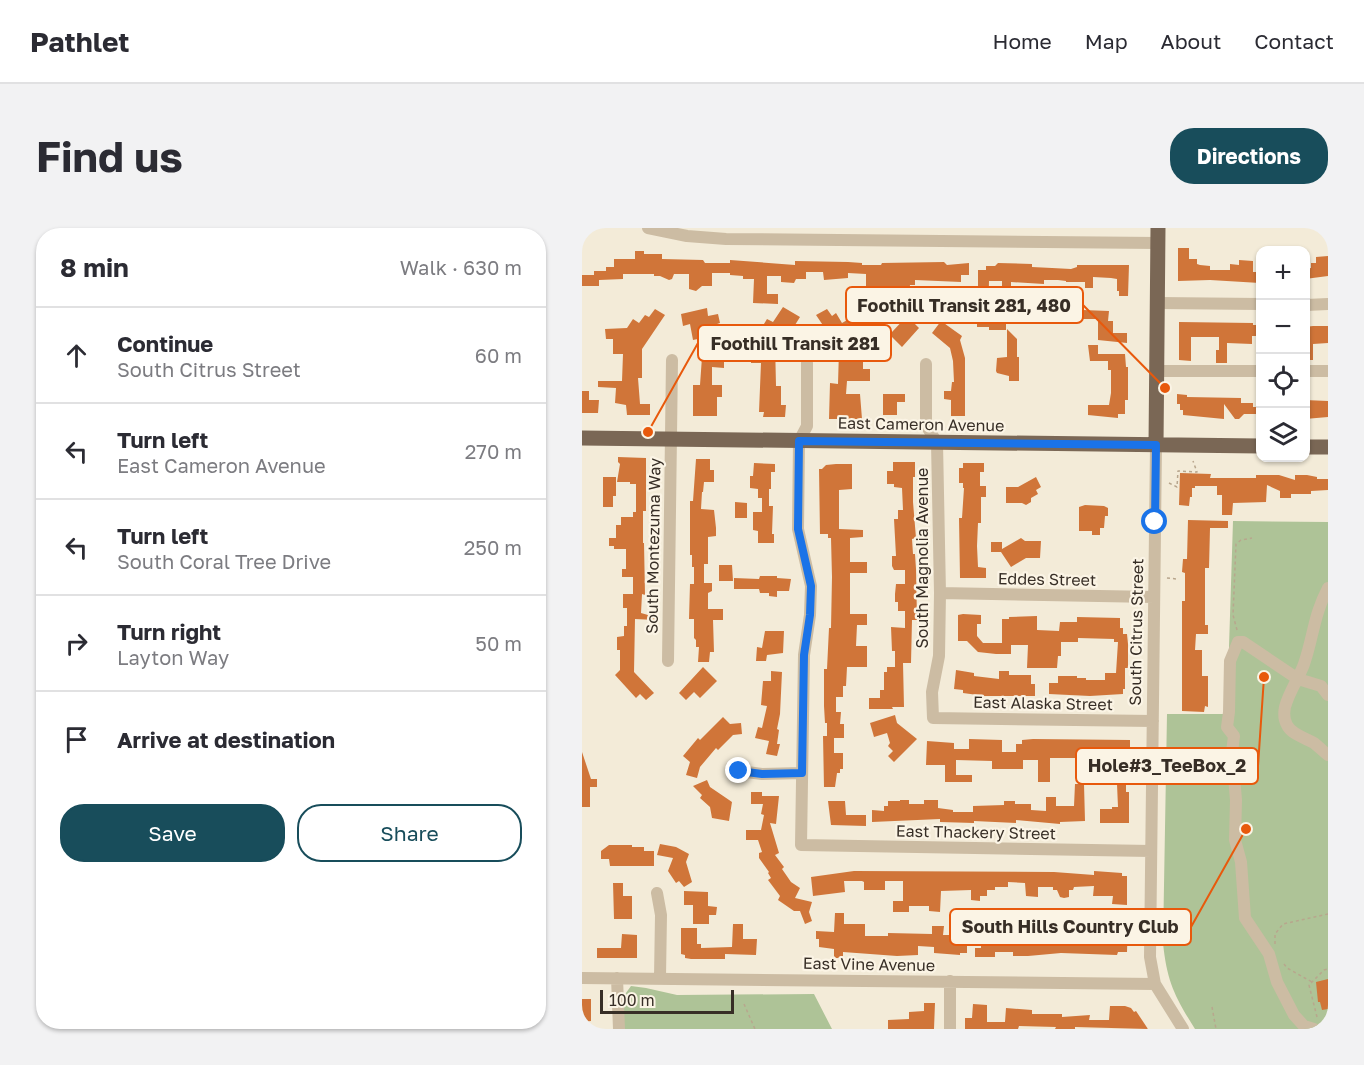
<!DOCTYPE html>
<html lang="en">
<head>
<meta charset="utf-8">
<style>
  :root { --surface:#fff; --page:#f2f2f3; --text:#2b2b33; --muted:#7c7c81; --line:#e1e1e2; --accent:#184d5b }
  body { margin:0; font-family:"Golos Text",sans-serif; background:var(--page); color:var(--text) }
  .controls { position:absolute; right:18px; top:18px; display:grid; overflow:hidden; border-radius:12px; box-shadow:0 2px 4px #0004 }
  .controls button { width:54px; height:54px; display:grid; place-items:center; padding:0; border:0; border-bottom:2px solid var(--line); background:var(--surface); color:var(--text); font:30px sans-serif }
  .scale { position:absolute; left:18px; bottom:15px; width:134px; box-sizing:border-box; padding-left:6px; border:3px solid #372e26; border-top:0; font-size:16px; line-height:21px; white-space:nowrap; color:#372e26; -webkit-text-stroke:4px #fbf4e5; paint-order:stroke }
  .stop { position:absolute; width:18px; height:18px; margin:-14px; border:4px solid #1a73e8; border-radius:50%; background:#fff }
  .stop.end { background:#1a73e8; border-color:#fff; box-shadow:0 2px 6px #0008 }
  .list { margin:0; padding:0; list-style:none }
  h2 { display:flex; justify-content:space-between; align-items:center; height:78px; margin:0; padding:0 24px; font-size:26px }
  h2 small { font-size:20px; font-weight:400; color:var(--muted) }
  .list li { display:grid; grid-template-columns:39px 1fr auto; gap:18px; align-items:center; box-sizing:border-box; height:96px; padding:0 24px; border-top:2px solid var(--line) }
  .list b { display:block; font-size:22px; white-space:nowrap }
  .list p { margin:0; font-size:20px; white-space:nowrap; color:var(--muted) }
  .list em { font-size:20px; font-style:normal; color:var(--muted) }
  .actions { display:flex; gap:12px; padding:18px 24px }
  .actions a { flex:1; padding:14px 0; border:2px solid var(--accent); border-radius:24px; text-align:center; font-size:21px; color:var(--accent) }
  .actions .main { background:var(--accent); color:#fff }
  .icon { flex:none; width:33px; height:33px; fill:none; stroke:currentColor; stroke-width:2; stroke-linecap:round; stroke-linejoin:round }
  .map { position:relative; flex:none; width:746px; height:801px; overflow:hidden; border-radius:24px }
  header { display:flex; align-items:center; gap:36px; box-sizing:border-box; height:84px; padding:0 30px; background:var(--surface); border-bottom:2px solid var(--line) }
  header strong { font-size:28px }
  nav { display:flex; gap:33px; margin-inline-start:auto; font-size:21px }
  .intro { display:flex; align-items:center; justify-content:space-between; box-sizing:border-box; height:144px; padding:0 36px }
  h1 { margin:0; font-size:42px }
  .button { padding:15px 27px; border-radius:24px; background:var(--accent); color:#fff; font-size:21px; font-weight:700 }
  main { display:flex; gap:36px; padding:0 36px }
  aside { flex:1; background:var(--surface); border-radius:24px; box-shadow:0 2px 4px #0004 }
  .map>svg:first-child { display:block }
  .green { fill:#aec397 }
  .building { fill:#d07539 }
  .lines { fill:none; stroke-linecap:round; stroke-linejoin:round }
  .path { stroke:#b8a68d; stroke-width:1.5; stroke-dasharray:3 3; stroke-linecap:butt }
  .minor { stroke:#ccbca3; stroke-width:12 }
  .major { stroke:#7a6755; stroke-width:15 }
  .route { stroke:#1a73e8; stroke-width:8 }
  .labels { text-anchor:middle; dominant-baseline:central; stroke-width:4.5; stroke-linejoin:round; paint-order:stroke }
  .street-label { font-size:16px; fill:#372e26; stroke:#fbf4e5 }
  .leader { fill:none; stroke:#e8590c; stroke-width:2 }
  .callout-dot { fill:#e8590c; stroke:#fbf4e5; stroke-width:2 }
  .callout { fill:#fbf4e5; stroke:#e8590c; stroke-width:2 }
  .callout-label { font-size:18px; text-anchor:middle; font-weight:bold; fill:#372e26 }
</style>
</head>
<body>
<header>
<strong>Pathlet</strong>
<nav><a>Home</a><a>Map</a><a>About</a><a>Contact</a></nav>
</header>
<div class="intro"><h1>Find us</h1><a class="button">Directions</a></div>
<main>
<aside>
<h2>8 min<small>Walk · 630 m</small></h2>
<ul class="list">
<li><svg class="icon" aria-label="ahead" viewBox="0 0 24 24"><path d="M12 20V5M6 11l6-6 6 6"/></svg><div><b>Continue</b><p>South Citrus Street</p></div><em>60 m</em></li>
<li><svg class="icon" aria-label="left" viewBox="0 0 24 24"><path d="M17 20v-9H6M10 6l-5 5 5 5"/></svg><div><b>Turn left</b><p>East Cameron Avenue</p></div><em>270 m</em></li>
<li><svg class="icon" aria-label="left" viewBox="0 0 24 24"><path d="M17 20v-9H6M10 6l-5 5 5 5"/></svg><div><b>Turn left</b><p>South Coral Tree Drive</p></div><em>250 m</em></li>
<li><svg class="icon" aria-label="right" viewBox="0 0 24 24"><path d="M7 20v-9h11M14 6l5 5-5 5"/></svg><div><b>Turn right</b><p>Layton Way</p></div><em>50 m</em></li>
<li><svg class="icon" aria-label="arrive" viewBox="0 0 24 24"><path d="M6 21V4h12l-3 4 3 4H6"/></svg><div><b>Arrive at destination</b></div></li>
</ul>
<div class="actions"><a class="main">Save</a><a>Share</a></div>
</aside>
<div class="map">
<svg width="746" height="801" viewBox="0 0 746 801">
  <rect width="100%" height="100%" fill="#f3ebd8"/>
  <path class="green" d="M651 293 746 294V801H613C593 769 585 754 581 715L585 486H641L645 482Z
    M49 758 64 760 95 767 232 766 250 801H41V769Z"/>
  <path class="building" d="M596 20H607V31H615V36L618 37 628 38V42H648V36L657 37V32L671 33V44H678V55L628 52 596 53Z
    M53 23H62V26H80V31L121 32 123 35H148V32L213 37V33L266 34 280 35V37H299L300 35 362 34 365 37 387 35V47H379V54L333 52V57H328L327 64H307V68H297L298 60 284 58V46L266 45V50L242 52 241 44H224V51H214L212 55 199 54V48H185V66H196V76L171 75 172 51H161V48L148 47V45H130V58H120L114 63 107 61V46H92L90 51 87 52 78 48H72V46H41V51L17 52V58H0V47H12V43H24V39H32V31H53Z
    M746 28V48L723 51V41L729 40V35H734V29Z
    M416 35 450 36V39L470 40 489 41 495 39V37H547L546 68H537V63H535V51L529 50 511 49V60H503V54H484V53L476 52H462V56L429 54V59H420V53H407L406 91H424V102H407V99H395V75H390V67L396 66V42H404V38H413Z
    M201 79 218 89 203 113 193 107V110L179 101 185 91 191 94Z
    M125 80 126 88 136 86 138 95 132 97 133 100 123 102 125 109 111 112 108 96 101 98 99 86Z
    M73 81 83 87 60 121V150H56L58 176H68V187H45L44 177 33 175 34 160 16 159V153H40L41 126H31V111H24L23 101 45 100 51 91 57 95 63 87 67 89Z
    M245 81 250 88 254 85 260 95 267 91 274 103 253 115 234 87Z
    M501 82 527 83 526 93H531V105H545V115L516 112V91H501Z
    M325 88 337 100 320 119 310 109 305 115 297 107 304 98 310 104Z
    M359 93 380 108 378 112 383 130V188H369V172L362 171V163H369L370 154H372L371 133 368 120 350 105Z
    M597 94 671 95V97H678V108H670V116L645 115V135H634V122H637V109H609V133L597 132Z
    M731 98H746V115L731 116V132H723V99Z
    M425 101 435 111V129H437V153H427V148L415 145 414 143 415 130 425 129Z
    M183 114H193L194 158H199V177H204L203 189H181L182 184H177L179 135H169V121H182Z
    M121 115H137V127H142V140L130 139V157H140V169H135V188H111V157H118Z
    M253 116H273V119H278L277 131 281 134V141H288V153H265L264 166H278L280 191H247L248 155 256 156 257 122Z
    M506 117H516V126H543L544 139H546V172H543V186H536V190L506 187V177H527L529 165V142H526V133H508Z
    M0 163H7V172H17L16 185H0Z
    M301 166H323V174H315V187H301Z
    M595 166 605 167V169L659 170V175H671V179H678V186H662L657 191H653L642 176V191L601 187V182H598V176H595Z
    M723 172 746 173V189L723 191Z
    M36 229 64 230V283H61V315H62L63 367 60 366 59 385 73 389V392L53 391 52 444 72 465 64 472 58 466 54 470 33 447 38 442V422H35V409L42 408V398H45V380H41V366H51V349H40V341H44V321H32V318H27V310H34V297H39V289H51V284H54V256H48V254H35L38 236 36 234Z
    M114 231H128V242H132V254H122L121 264H120L119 281 132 282 134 300V308L126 309V336H122V355H130V363L126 365V381H141V392H131L132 424H128L127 434H116L117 419H114V412L112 410V391H107L108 356H112V339H110V327H108V273H111Z
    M311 234H333V249H331V274L334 310 330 311 331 326H333L334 341 335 392H330L329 435H321L322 479H310L311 481H287V470H298V462H302V444H305V439H313V423H310L309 399 323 400V383H316V374H313V366L314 356H323V342H312L310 338V328H314L312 291H316V282H321L320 260 312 259V256H305V243H311Z
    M172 235 193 236V244H189V261H187V278H191L190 306H192V315H176V303L171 302V284H180V270H176V261L168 260V248H171Z
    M381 235H402V244H398V258H404V269H399V295H396L395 318 396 339 404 340V350H378L377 290H380L382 260H381V255H377V240H381Z
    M254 236H270V261L257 262V301L281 302V309L268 310V334H285V345H268V386H285V397H275L274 418H285V439H265L264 458H261V469H254V484H259L258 496H262V510H252V525H261V541H258V545H255L253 559H242L241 508H245V495H243L242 478V441H245L247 400H249L250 349 249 310H246V306H238L237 241H240L244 237Z
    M598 245 629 246 628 250H674V247H697L713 252V247H725L735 249V251H746V262L729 263V266H709V270H698V263L685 257 684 274 651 275 650 287H640V267H635V258H613V260H610V269H608L607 278 597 277Z
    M21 249H34V268H31V279H21Z
    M454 249 459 259 454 262 456 266 449 270V274L444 277 440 275H424V259H436Z
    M153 274 165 275V290H153Z
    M503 277 522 278 526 280V288H523L522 300H518V307H510V303H497V279Z
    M606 292 646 293V300H628L627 340H623V397H626V406H614L613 422H620V448H626V479L623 478 622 484 600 483V373H603V345L600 344 601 331H605Z
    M439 310 443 313H459L458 330H444L429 339 419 324H409V314H420V321Z
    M137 337H150L151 353H137Z
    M178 348H195V350L209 351 207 363H195V369L187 368V365H178L177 361H152V350L177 351Z
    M381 386 399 387V396H395V408L401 415H420V391H427V389L455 388V402L477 403 478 394H495V389L538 390V400H541V406H545L546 416V440H543V461H541V466L508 468 467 466V455H476V448H495V450H504V452H523V445H534L536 414H532V411L496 410V414H479V428H476L475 440H445L446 417H429V426H414L396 424 385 413H376V387Z
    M183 403H202L201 425 185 427 184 433H174L175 419 180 420Z
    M121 439 135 453 118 470 112 464 104 472 97 465Z
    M374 442 392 445V448L417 451V443H427V447H449V456H453V468H403L381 465V462L372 461Z
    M189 443 200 444 198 486 195 501 197 502 195 516H198L195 528 184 526 187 513 173 510 176 499 180 500 185 478 179 477 181 453H189Z
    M313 487 315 495 335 511 312 534 306 528 311 523 306 518 308 515 305 505 292 509 288 495Z
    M141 489 148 496 159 495 160 506 151 507 136 522 134 520 118 539 115 550 104 547 108 534 101 528 116 510 118 512Z
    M387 511 420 512V524H434V516H440V512L451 511 548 512V544H544V564H547V595H518V581H530V579H536L534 533H509V553H499L500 530H468V554H456V532H441V541H410V533L374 532V547H390V554H363V537H344L345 513 372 515V521H387Z
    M0 524 9 551H15V559H8V579H0Z
    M125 552 128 559 150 574 147 593 130 590 128 579 118 570 120 567 111 558Z
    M493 556H502L503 593 478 594V596L434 592V595L392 593V595L358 594V591L290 594V582L302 583V578H306V573H318V572H327V576H342V572H356V580L371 582V584H391V578L422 577V573H433V576H449V582L464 583V569H474V578H492Z
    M169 564H180V568H197L194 596 188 595 197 625 193 627 202 639 200 641 209 654 218 660 213 670 230 674 227 684 230 693 223 696 218 683H212L196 672 198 668 186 652 189 650 186 645 187 644 177 630V625L180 624 176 612H164V602H179L182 587 179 586 181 576H169Z
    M246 573H263L264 587H284V598L249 597Z
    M78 616 94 619 107 626 104 634 110 654 102 659 97 653 94 655 86 643 91 630 75 627Z
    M27 617H50V619H62V623H72V638H28L27 631H19V623Z
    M272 643 472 644 512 647V643L540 645V648H545V677L530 676 531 668H511L512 658 492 659 491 662H487V669L482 670 478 669 475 662H471V659H456V669L444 668 443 655 426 654V659H413V662H405V668H398V673L389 672V662L359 663 358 684 347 683V678H327V684H311V673H321V653H303V662H282V654L280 653H262L263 664 231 668 229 649Z
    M31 655H41V668H50V691H32Z
    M102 663 126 664V678L135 679 134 687H127V696H111V677H102Z
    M253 685H262V696H283V708H306V705L350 706V698H362L361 707H374V711H385V725H378V727L352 725V719L336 718V727L315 728 261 724V730H254L252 728V721L237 719V711H234V703L252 704Z
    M510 687H522V691H546L545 724H536L535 727 479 725 446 728H431V724H413V729H393V720H399V709H411V712H430L435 711V708H454V700H464V716H484V712H507V717H521V698H510Z
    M151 696H161V711H175L174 727 143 726V731H109L103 730V727L99 726V700H115V716H119V720L150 719Z
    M40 706 55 707V730H15V720H39Z
    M746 751V781L740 782 738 774H736L734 754Z
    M0 771H9V793L0 794Z
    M342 775H353L352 801H306V792L327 791V784L342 783Z
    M391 776 405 777V794H423L424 780 450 782V786H480V789L508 787 507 792H527L528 778H543L549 780 552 784 554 783 566 801 493 799V801H473L474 799 437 798 436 801H383V790H390Z"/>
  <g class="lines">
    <path class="path" d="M587 255 595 259 596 243 615 244 611 233
      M585 350 595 351
      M655 402 651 387 654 316 659 312 670 310
      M693 716V706L701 696 746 686
      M702 736 705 740 730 754
      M162 776 173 801
      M630 779 634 801
      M735 789 727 757 742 742 746 741"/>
    <path class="minor" d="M66 0 105 8 144 11 576 15
      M576 75 678 76
      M724 77 746 76
      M225 135V198L217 213 216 301 229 358 228 387 222 427 219 617 569 623
      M344 136V197L355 215 358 365 357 428 350 464 351 490 571 493
      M575 143H678
      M724 143H746
      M574 217 568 729 573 756 601 801
      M746 360C732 386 731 410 722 436 717 450 707 464 703 479 702 484 702 492 705 497 709 506 723 510 732 515 737 519 741 523 746 527
      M358 365 572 369
      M86 433 90 132
      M157 543 180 546 220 545
      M75 665 79 687 78 749
      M0 750 573 756
      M35 750 37 801
      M368 753V801
      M732 801 722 798 712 787 695 754 687 726 663 690 659 634 653 612 654 572 650 524 652 508 645 499 647 484 648 433 656 414H661L716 451 739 458 746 467"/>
    <path class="major" d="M0 210 678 218
      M574 217 576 0
      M724 219H746"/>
  </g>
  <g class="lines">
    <path class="route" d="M157 543 180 546 220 545 222 427 228 387 229 358 216 301 217 213 574 217 573 294"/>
  </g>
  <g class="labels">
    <g class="street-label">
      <text transform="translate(339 196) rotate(1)">East Cameron Avenue</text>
      <text transform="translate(71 318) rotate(-89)">South Montezuma Way</text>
      <text transform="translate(340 330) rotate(-90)">South Magnolia Avenue</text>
      <text transform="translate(465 351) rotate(1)">Eddes Street</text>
      <text transform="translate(554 404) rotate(-89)">South Citrus Street</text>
      <text transform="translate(461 475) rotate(1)">East Alaska Street</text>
      <text transform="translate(394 604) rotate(1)">East Thackery Street</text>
      <text transform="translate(287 736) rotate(1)">East Vine Avenue</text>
    </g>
  </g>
  <path class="leader" d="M583 160L501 77M66 204L116 115M682 449L676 538M664 601L609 699"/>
  <g class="callout-dot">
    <circle cx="583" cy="160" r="6"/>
    <circle cx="66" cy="204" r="6"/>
    <circle cx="682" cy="449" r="6"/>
    <circle cx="664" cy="601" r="6"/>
  </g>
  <g class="callout">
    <rect x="264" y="59" width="237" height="36" rx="6"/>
    <rect x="116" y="97" width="193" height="36" rx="6"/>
    <rect x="494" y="520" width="182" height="36" rx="6"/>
    <rect x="368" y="681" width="241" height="36" rx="6"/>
  </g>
  <g class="callout-label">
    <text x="382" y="84">Foothill Transit 281, 480</text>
    <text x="213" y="122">Foothill Transit 281</text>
    <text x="585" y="544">Hole#3_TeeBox_2</text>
    <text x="488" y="705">South Hills Country Club</text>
  </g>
</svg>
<div class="controls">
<button>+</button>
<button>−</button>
<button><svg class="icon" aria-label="locate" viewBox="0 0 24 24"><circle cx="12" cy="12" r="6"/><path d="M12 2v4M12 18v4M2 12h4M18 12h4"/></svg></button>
<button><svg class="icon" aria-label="layers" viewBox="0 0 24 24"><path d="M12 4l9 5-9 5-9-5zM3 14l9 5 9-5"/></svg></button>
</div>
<div class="scale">100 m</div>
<div class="stop" style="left:573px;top:294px"></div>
<div class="stop end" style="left:157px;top:543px"></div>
</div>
</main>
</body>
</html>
